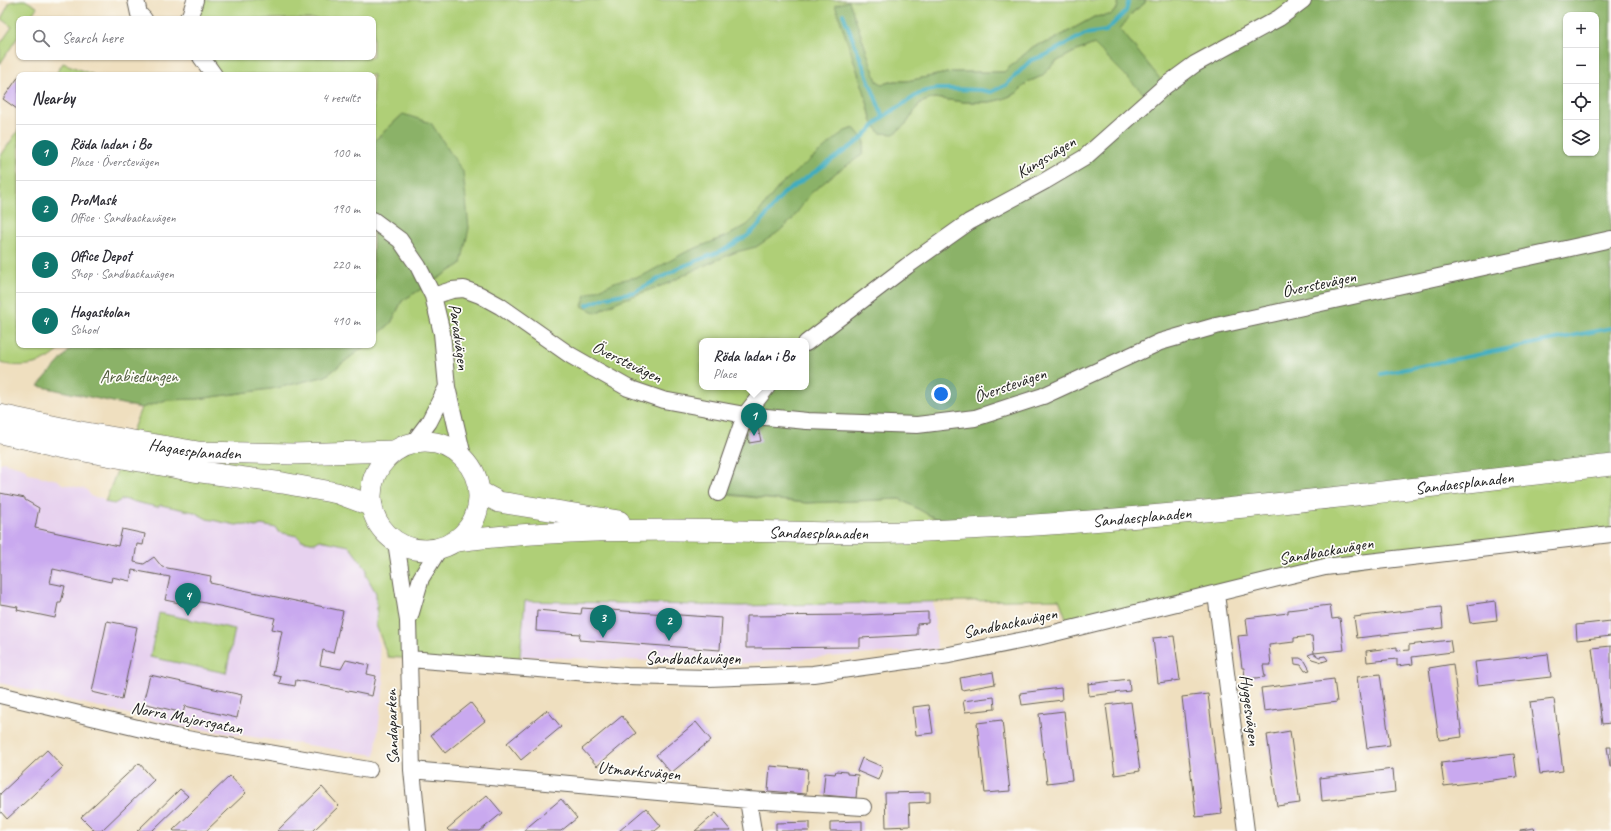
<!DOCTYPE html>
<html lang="en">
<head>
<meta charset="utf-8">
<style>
  :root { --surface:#fff; --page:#f7f7f7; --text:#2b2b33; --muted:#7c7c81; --line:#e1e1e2; --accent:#0f766e }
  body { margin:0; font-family:Caveat,sans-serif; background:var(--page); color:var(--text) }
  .controls { position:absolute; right:12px; top:12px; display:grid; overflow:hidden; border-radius:8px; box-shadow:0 1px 3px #0004 }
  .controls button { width:36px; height:36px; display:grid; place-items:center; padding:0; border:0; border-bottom:1px solid var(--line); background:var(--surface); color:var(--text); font:20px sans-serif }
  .you { position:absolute; left:941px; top:394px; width:14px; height:14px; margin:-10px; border:3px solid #fff; border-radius:50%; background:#1a73e8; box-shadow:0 0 0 6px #1a73e833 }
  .badge { display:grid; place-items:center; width:26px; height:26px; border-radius:50%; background:var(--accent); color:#fff; font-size:13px; font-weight:700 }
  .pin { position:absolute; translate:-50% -33px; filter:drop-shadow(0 1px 2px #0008) }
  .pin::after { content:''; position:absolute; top:21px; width:14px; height:12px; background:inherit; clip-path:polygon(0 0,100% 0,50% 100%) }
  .popup { position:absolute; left:699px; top:338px; width:110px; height:52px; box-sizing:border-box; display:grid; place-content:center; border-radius:8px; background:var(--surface); filter:drop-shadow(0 1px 3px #0005); font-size:13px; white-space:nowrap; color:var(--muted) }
  .popup b { font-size:15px; color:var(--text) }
  .popup::after { content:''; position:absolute; left:50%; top:100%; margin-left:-8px; border:8px solid transparent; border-top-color:var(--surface) }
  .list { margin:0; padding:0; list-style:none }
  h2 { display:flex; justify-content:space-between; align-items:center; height:52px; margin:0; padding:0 16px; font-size:17px }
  h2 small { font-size:13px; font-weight:400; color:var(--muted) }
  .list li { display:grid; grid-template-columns:26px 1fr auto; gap:12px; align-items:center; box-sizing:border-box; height:56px; padding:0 16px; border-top:1px solid var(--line) }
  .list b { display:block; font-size:15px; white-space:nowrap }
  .list p { margin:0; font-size:13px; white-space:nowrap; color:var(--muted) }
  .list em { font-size:13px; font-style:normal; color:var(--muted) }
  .icon { flex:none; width:22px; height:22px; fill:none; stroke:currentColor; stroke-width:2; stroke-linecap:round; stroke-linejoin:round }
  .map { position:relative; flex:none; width:1611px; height:831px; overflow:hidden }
  .search { position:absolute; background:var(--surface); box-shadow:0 1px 3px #0004; left:16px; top:16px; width:360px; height:44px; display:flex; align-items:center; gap:10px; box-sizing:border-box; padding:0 14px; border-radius:8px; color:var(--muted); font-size:15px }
  .panel { position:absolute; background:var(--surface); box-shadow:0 1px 3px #0004; left:16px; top:72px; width:360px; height:276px; border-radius:8px }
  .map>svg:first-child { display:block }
  .built { fill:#e7d2ef }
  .green { fill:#afcf77; stroke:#66764a }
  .forest { fill:#8bb268; stroke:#546742; fill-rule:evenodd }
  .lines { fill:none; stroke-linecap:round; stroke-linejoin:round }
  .stream { stroke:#41adbf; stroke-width:4 }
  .building { fill:#c9a9ef }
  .minor-casing { stroke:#666055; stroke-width:18 }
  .major-casing { stroke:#666055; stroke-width:22 }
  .minor { stroke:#fff; stroke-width:16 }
  .major { stroke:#fff; stroke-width:21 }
  .labels { text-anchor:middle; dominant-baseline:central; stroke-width:3.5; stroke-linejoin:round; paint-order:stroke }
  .street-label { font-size:17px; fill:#1c1c1c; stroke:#fdfcf7 }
  .park-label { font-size:17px; fill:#4f5b3c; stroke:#fdfcf7 }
</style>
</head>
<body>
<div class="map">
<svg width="1611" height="831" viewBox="0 0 1611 831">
  <rect width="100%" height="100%" fill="#fdfcf7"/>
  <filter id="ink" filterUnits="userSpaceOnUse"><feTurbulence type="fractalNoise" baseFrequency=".025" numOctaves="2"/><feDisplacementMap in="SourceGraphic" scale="8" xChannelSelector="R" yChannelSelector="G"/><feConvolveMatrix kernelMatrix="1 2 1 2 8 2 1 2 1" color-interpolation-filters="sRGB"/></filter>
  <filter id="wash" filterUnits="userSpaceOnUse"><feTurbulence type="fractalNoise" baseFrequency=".012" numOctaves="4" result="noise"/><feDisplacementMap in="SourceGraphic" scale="16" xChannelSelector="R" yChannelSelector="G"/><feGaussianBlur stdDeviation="0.9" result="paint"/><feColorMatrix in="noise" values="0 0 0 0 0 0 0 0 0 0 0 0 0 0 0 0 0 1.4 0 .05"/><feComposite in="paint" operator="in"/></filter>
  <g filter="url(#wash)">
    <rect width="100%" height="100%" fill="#efdfbf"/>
    <path class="built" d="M3 462 24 468 29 474 58 480 62 484 86 489 92 497 102 498 105 502 114 504 123 499 157 507 161 505 194 512 208 519 236 525 242 524 256 527 261 525 276 528 278 532 297 536 301 540 315 543 320 540 349 546 367 570 366 575 376 593V602L377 606 376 625 384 684 375 755 178 726 0 683V464Z
      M525 601 740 606 933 601 937 649 732 664 520 656Z"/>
    <path class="green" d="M21 0H25L37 7 29 19H19V35L0 64V44L12 27 1 19 10 2Z
      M195 0H1119L1117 9 1110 15 1094 17 1051 41 1034 46 1004 72H952L907 81H895L882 84 877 81 865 94 872 122 907 123 920 103 934 98 964 102H990L1003 99 1017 93 1028 82 1042 76 1054 63 1072 53 1094 44 1150 99 1121 125 806 341H702V387H767L718 494 807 503 900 499 956 530 1611 465V534L1378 561 1070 629 1059 599 740 606 525 601 519 667 388 657 376 625 377 606 376 602V593L366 575 367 570 349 546 320 540 315 543 301 540 297 536 278 532 276 528 261 525 256 527 242 524 236 525 207 519 194 512 161 505 157 507 123 499 114 504 105 502 141 408 166 400 198 399 277 388 326 376 366 345H373V339L391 323 402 301 461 264 403 114 373 142V75H214L201 57H373V19H187Z
      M1145 0H1303L1165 86 1120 29 1133 12 1145 3Z
      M63 63 94 75H55Z
      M19 129V345H64C48 365 24 369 0 363V157Z
      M159 613 235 629 226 673 150 657Z"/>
    <path class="forest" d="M1119 0H1145V3L1133 12 1120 29 1165 85 1303 0H1611V465L956 530 900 499 807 503 718 493 767 387H806V343L907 266 1045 181 1149 99 1094 44 1072 53 1054 63 1042 76 1028 82 1017 93 1003 99 990 102H964L934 98 920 103 907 123 894 134 880 133 872 122 865 94 835 5 849 1 877 81 882 84 895 81H907L952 72H1004L1034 46 1051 41 1094 17 1110 15 1117 9ZM1566 15H1596V153H1566Z
      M403 114 431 123 463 172 469 228 461 264 402 301 391 323 373 339V142Z
      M854 128 865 141 862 155 837 172 811 193 791 221 777 233 756 247 736 252 696 269 669 283 619 301 596 313 582 306 586 295 617 281 642 276 686 252 729 235 747 225 755 217 780 185 845 131Z
      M74 345H366L326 376 277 388 198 399 166 400 141 408 38 386Z"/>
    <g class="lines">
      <path class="stream" d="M843 14 883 117
        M587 305 607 297 634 292 681 267 724 250 747 236 759 225 783 194 859 141 883 117 922 92 937 89H952L981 90 991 92 1006 85 1031 60 1044 56 1085 34 1106 31 1126 11 1129 0
        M1381 374 1611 328"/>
    </g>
    <g id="blocks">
      <path class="building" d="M19 76V106L17 109 3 99Z
        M758 428 761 441 749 443 747 431Z
        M0 493 25 498V500L39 508 35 528 118 546 122 529 145 534 143 545 137 544 134 562 144 564 154 557 162 567 211 576 210 583 343 611 333 653 323 650 320 665 341 669 346 660 369 665 367 674 376 676 372 696 296 680 295 686 279 683 281 677 273 675 282 631 272 629 275 618 196 601 194 606 165 600 170 577 132 570 130 581 112 577 111 582 53 569 50 583 65 586 61 603H58L55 618 17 610 18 607 0 604Z
        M1495 601 1497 620 1470 623 1467 605Z
        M1330 605 1332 619 1340 618 1344 650 1314 653 1312 636 1294 638V642L1269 645 1271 665H1263L1265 677 1245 679 1244 668H1242L1238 636 1248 635 1246 618 1288 613V610Z
        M1441 607 1443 628 1357 638 1354 617Z
        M582 608 722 618 720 650 579 640 580 634 536 631 537 610 581 614Z
        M928 612V623L917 624V635L860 638V647L746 648V616L860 615Z
        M107 621 137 627 122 699 92 692Z
        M1611 621V636L1577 640 1576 625Z
        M1174 636 1180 680 1158 683 1153 638Z
        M1450 640 1452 652 1412 657 1413 664 1397 666V659L1367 662 1366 651 1397 647V651L1409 650V645Z
        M1611 646V723L1602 724 1592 648Z
        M1313 653 1319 657 1325 656 1328 660 1322 662 1312 659 1308 655Z
        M1548 654 1551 677 1478 685 1475 662Z
        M1294 658H1300L1305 661 1310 670 1305 671 1301 665 1295 664Z
        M1453 664 1462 737 1439 740 1429 668Z
        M993 672 995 684 962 690 960 678Z
        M1380 674 1390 745 1367 748 1357 677Z
        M150 675 242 695 237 718 185 706 183 713 143 703Z
        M1129 679 1130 691 1089 696 1088 684Z
        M1334 679 1337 702 1264 711 1261 688Z
        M1061 688 1062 700 1022 705 1020 693Z
        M1208 694 1222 814 1196 817 1182 697Z
        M994 697 995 709 965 712 963 701Z
        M1554 699 1563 771 1540 774 1530 702Z
        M1131 702 1140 771 1115 775 1106 705Z
        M471 703 485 721 445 753 431 735Z
        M929 705 933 733 916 735 913 707Z
        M547 710 561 727 521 760 507 743Z
        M1064 711 1072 780 1047 783 1039 714Z
        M622 716 636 733 597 766 582 749Z
        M1002 720 1010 791 985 793 977 723Z
        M696 722 711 740 671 773 656 755Z
        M1290 731 1300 803 1277 806 1267 735Z
        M1607 747H1611V766H1610Z
        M47 750 63 767 7 819 0 811V794Z
        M1514 754 1517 777 1444 786 1441 763Z
        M862 758 883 767 878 780 857 771Z
        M139 763 154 780 101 831H95L81 817Z
        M770 766 808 769 806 794 768 791Z
        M1393 769 1395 792 1322 801 1320 778Z
        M836 771 847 772V774L858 775 856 798 823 795 825 773 835 774Z
        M230 776 246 793 206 831H174L173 830Z
        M322 787 339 806 313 831H277Z
        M180 789 188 796 152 831H137Z
        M930 792V802L909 803 910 826 886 827 885 793Z
        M487 795 502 813 480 831H449L447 829Z
        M561 799 577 818 561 831H523Z
        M646 808 661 826 655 831H619Z
        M716 813 731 831H695Z
        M862 821V831H830V822Z
        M810 822V831H776V823Z
        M1534 828 1535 831H1520V830Z"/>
    </g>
  </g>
  <g filter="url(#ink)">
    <use href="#blocks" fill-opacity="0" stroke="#666055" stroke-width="1"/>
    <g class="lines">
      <g class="minor-casing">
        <path id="minor" d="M136 0 139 14 144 19
          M187 19 190 16 195 0
          M201 57 214 75
          M373 220 400 240 418 266 433 296 442 333 447 387 463 456
          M433 296 452 290 464 289 480 295 500 306 570 355 598 371 628 388 663 400 745 415 807 421 917 425 975 418 1043 396 1160 342 1216 326 1611 239
          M806 343 907 266 969 222 1045 181 1084 158 1165 86 1195 64 1279 18 1303 0
          M414 442 429 422 447 387
          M718 493 745 415 767 387
          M396 542 408 621 412 770 418 831
          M1216 594 1246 831
          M410 616 421 578 439 549
          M409 659 627 676 708 678 813 674 949 655 1034 638 1278 578 1325 567 1611 534
          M0 695 175 737 369 770
          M412 770 748 800 863 807
          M748 800 753 831"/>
      </g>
      <g class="major-casing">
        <g id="major">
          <path id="s1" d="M0 415 81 432 198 452 293 454 394 451"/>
          <path d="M0 433 79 450 194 471 283 483 337 493 372 506"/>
          <circle cx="425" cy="496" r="54"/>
          <path d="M480 492 499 502 619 521"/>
          <path id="s2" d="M457 541C528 532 600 530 671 530 749 530 827 535 904 532 1141 523 1376 493 1611 465"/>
        </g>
      </g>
      <use href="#minor" class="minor"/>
      <use href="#major" class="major"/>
    </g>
  </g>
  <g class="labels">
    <g class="street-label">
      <text transform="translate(1046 157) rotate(-31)">Kungsvägen</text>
      <text transform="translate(1319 284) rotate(-12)">Överstevägen</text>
      <text transform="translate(459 337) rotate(82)">Paradvägen</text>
      <text transform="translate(627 362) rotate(26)">Överstevägen</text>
      <text transform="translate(1010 385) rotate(-19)">Överstevägen</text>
      <text stroke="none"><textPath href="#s1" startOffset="198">Hagaesplanaden</textPath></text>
      <text stroke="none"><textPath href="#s2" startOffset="1010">Sandaesplanaden</textPath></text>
      <text stroke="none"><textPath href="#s2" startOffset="686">Sandaesplanaden</textPath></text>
      <text stroke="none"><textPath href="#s2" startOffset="362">Sandaesplanaden</textPath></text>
      <text transform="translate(1326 551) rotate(-10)">Sandbackavägen</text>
      <text transform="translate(1010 623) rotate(-12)">Sandbackavägen</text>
      <text x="693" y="658">Sandbackavägen</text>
      <text transform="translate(1250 710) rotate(83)">Hyggesvägen</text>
      <text transform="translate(187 718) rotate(11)">Norra Majorsgatan</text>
      <text transform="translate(392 727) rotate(-92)">Sandaparken</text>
      <text transform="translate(639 771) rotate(5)">Utmarksvägen</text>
    </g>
    <g class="park-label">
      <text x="139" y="376">Arabiedungen</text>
    </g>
  </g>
</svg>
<div class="controls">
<button>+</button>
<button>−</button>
<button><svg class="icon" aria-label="locate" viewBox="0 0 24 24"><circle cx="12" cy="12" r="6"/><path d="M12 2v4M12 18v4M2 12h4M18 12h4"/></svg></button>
<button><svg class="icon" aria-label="layers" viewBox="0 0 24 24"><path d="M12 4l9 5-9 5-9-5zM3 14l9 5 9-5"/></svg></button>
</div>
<div class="you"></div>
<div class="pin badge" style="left:754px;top:436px">1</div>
<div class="popup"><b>Röda ladan i Bo</b>Place</div>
<div class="pin badge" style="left:669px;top:641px">2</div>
<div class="pin badge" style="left:603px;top:638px">3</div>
<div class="pin badge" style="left:188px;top:616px">4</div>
<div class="search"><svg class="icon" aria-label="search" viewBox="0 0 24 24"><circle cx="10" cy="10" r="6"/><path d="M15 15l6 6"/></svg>Search here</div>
<section class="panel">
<h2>Nearby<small>4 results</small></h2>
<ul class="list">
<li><span class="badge">1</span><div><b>Röda ladan i Bo</b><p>Place · Överstevägen</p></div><em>100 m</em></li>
<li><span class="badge">2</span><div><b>ProMask</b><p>Office · Sandbackavägen</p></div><em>190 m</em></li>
<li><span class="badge">3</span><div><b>Office Depot</b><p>Shop · Sandbackavägen</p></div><em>220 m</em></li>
<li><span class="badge">4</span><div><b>Hagaskolan</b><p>School</p></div><em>410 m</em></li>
</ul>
</section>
</div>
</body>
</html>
